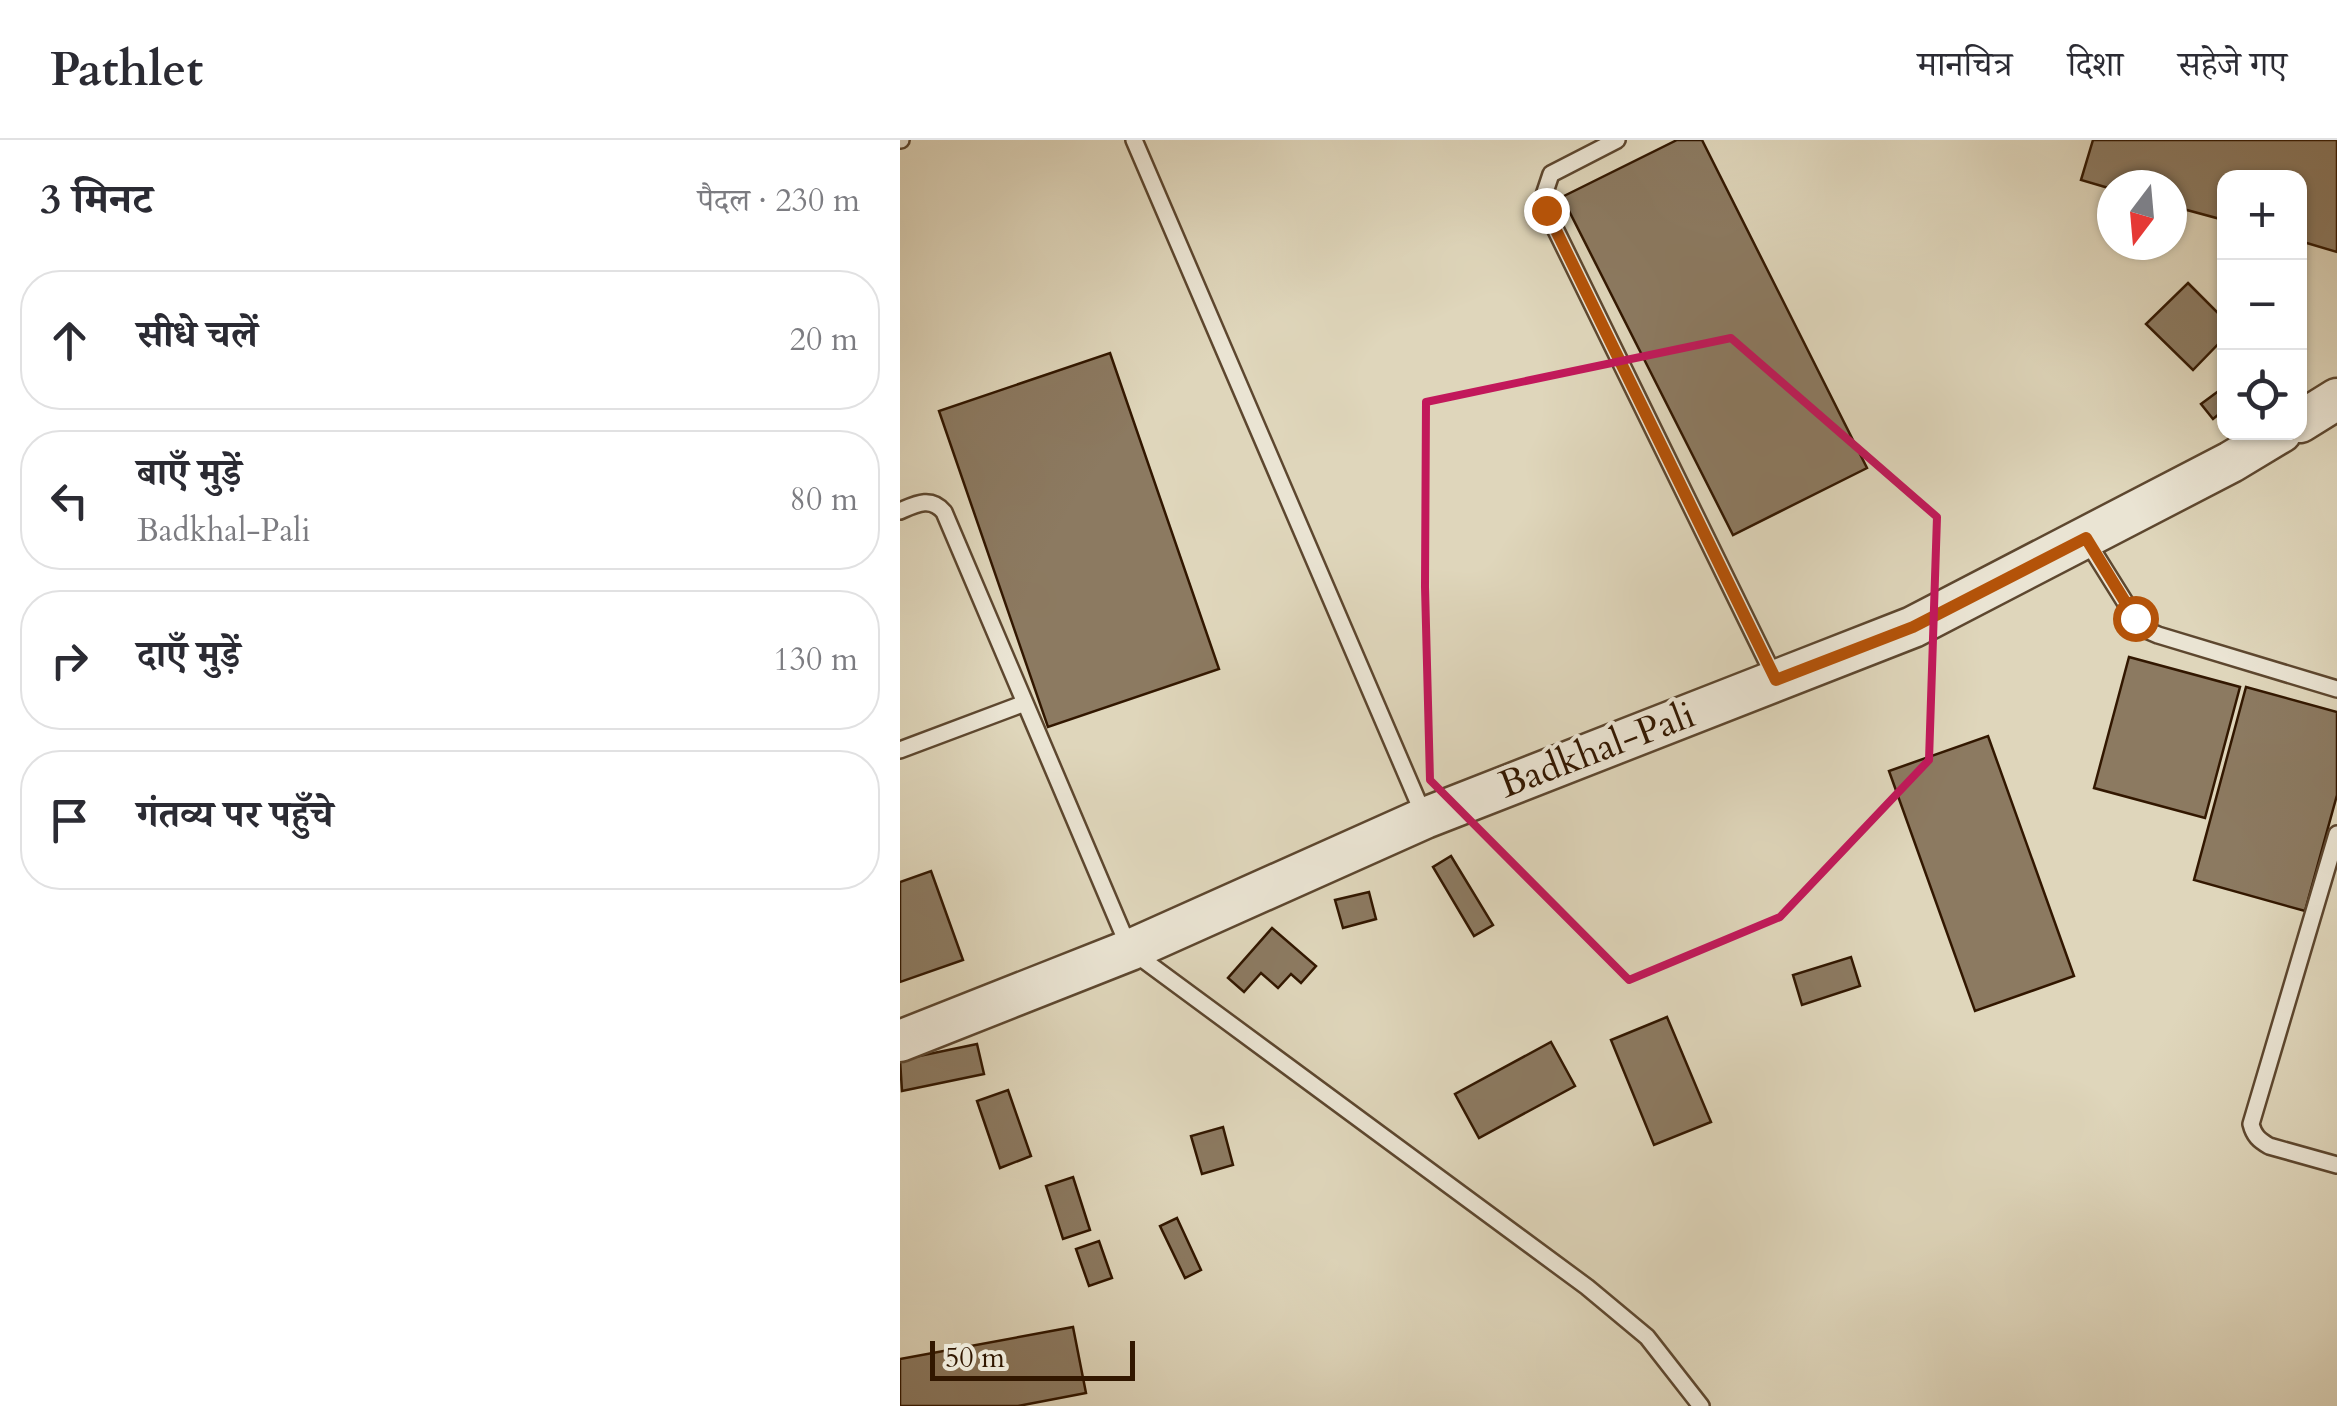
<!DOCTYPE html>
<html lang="hi">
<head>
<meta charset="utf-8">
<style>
  :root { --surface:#fff; --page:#f7f7f7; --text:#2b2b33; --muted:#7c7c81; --line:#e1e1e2 }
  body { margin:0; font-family:Cardo,"Noto Serif Devanagari",serif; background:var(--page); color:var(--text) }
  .controls { position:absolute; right:30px; top:30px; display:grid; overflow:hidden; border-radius:20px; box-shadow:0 2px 8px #0004 }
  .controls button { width:90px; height:90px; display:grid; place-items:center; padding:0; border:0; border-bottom:2px solid var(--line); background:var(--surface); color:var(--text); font:50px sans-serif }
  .compass { position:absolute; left:1197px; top:30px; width:90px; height:90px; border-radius:50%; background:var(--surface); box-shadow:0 2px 8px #0004; rotate:196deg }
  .scale { position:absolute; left:30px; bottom:25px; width:205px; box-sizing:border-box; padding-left:10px; border:5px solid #321700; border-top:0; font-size:28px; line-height:35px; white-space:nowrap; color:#321700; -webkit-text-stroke:8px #eae4d3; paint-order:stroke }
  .stop { position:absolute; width:30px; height:30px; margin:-22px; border:8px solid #b45309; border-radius:50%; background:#fff }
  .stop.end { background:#b45309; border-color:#fff; box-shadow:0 2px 10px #0008 }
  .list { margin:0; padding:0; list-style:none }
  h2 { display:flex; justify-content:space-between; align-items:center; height:130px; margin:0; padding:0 40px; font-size:42px }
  h2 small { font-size:32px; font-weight:400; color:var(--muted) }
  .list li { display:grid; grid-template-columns:65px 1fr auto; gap:30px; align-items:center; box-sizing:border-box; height:140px; margin:0 20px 20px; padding:0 20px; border:2px solid var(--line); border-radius:40px }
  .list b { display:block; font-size:38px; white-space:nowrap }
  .list p { margin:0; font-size:32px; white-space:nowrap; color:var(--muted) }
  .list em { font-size:32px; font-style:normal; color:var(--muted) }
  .icon { flex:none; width:55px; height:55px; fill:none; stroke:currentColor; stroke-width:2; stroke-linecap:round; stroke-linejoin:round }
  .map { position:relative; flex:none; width:1437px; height:1266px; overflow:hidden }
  header { display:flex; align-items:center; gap:60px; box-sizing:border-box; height:140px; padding:0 50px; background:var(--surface); border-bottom:2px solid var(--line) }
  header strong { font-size:48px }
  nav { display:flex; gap:55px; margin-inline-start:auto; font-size:35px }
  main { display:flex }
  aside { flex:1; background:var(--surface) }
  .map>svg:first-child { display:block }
  .building { fill:#8c7a61; stroke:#321700; stroke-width:2.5 }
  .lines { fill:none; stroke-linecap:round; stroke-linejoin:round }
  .service-casing { stroke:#5d472f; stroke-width:20 }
  .tertiary-casing { stroke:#5d472f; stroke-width:45 }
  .service { stroke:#eae4d3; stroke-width:15 }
  .tertiary { stroke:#eae4d3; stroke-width:40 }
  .route { stroke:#b45309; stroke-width:12 }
  .marked { fill:none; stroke:#c2185b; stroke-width:8; stroke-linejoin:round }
  .labels { text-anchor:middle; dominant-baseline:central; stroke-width:8; stroke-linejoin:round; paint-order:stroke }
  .street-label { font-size:38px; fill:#321700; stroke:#eae4d3 }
</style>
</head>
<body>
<header>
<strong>Pathlet</strong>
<nav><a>मानचित्र</a><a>दिशा</a><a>सहेजे गए</a></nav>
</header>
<main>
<aside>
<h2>3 मिनट<small>पैदल · 230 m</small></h2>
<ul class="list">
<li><svg class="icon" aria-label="ahead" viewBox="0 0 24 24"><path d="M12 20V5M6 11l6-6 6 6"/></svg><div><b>सीधे चलें</b></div><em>20 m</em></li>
<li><svg class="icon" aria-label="left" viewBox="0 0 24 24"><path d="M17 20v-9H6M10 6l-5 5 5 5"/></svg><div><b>बाएँ मुड़ें</b><p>Badkhal-Pali</p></div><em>80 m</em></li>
<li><svg class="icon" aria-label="right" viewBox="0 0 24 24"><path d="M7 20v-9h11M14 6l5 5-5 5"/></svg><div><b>दाएँ मुड़ें</b></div><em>130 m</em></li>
<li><svg class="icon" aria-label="arrive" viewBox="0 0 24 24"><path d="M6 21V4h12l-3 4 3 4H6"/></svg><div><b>गंतव्य पर पहुँचे</b></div></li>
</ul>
</aside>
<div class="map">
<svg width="1437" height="1266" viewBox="0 0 1437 1266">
  <rect width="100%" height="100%" fill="#dfd6bb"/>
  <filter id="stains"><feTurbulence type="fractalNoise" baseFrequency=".002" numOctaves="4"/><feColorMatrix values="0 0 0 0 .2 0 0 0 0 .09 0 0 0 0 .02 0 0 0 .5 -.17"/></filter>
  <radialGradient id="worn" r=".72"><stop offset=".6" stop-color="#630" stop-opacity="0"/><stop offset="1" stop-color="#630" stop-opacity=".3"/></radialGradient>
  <path class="building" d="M777 0H802L967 328 833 395 662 57Z
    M1193 0H1437V112L1400 101V38H1324V80L1272 66V45H1212V49L1181 40Z
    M1288 143 1324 179V198L1293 230 1246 184Z
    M210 213 319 529 148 587 39 271Z
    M1324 247V270L1313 279 1301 264Z
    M1229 517 1340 547 1305 678 1194 648Z
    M1346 547 1437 572V655L1405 771 1294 740Z
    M1088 596 1174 836 1075 871 989 631Z
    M551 716 593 785 574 796 533 727Z
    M31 731 63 820 0 842V742Z
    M469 752 476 779 443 788 435 760Z
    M372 788 416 826 401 843 391 834 378 848 361 833 344 852 328 838Z
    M951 817 960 846 902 865 893 835Z
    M767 877 811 982 754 1005 711 900Z
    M651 902 675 946 579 998 555 954Z
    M77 904 84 934 2 951 0 920Z
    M108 950 131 1016 100 1028 77 961Z
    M323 987 333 1025 302 1034 291 996Z
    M173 1037 190 1090 163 1099 146 1046Z
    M277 1078 301 1130 285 1138 260 1086Z
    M199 1101 212 1138 189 1146 176 1109Z
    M173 1187 186 1253 118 1266H0V1219Z"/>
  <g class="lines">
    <g class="service-casing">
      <path id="service" d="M0 0H1
        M234 0 525 678
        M717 0 651 34 643 58 646 70 876 540
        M0 371C16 364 31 356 44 372L230 810 687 1147 747 1197 801 1266
        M1185 398 1235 478 1244 489 1258 495 1437 549
        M0 610 125 563
        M1437 694 1351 984C1354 996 1359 1000 1369 1006L1437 1025"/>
    </g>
    <g class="tertiary-casing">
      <path id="tertiary" d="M1400 282 1437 259
        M0 901 230 810 525 678 1013 487 1331 322 1381 292"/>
    </g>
    <use href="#service" class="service"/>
    <use href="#tertiary" class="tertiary"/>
  </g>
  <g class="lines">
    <path class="route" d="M646 70 876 540 1013 487 1186 398 1235 478"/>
  </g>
  <path class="marked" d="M831 198 1037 377 1029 620 880 777 729 840 530 640 525 447 526 262Z"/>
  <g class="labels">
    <g class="street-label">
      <text transform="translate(697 610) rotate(-21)">Badkhal-Pali</text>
    </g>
  </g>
  <rect width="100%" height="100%" filter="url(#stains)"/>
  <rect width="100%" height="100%" fill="url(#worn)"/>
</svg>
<div class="controls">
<button>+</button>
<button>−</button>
<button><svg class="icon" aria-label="locate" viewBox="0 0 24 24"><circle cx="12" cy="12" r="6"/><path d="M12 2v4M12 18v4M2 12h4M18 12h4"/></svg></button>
</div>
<svg class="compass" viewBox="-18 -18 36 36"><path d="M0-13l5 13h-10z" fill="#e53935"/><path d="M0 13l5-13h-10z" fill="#7c7c81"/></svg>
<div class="scale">50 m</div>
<div class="stop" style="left:1235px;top:478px"></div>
<div class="stop end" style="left:646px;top:70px"></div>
</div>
</main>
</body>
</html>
